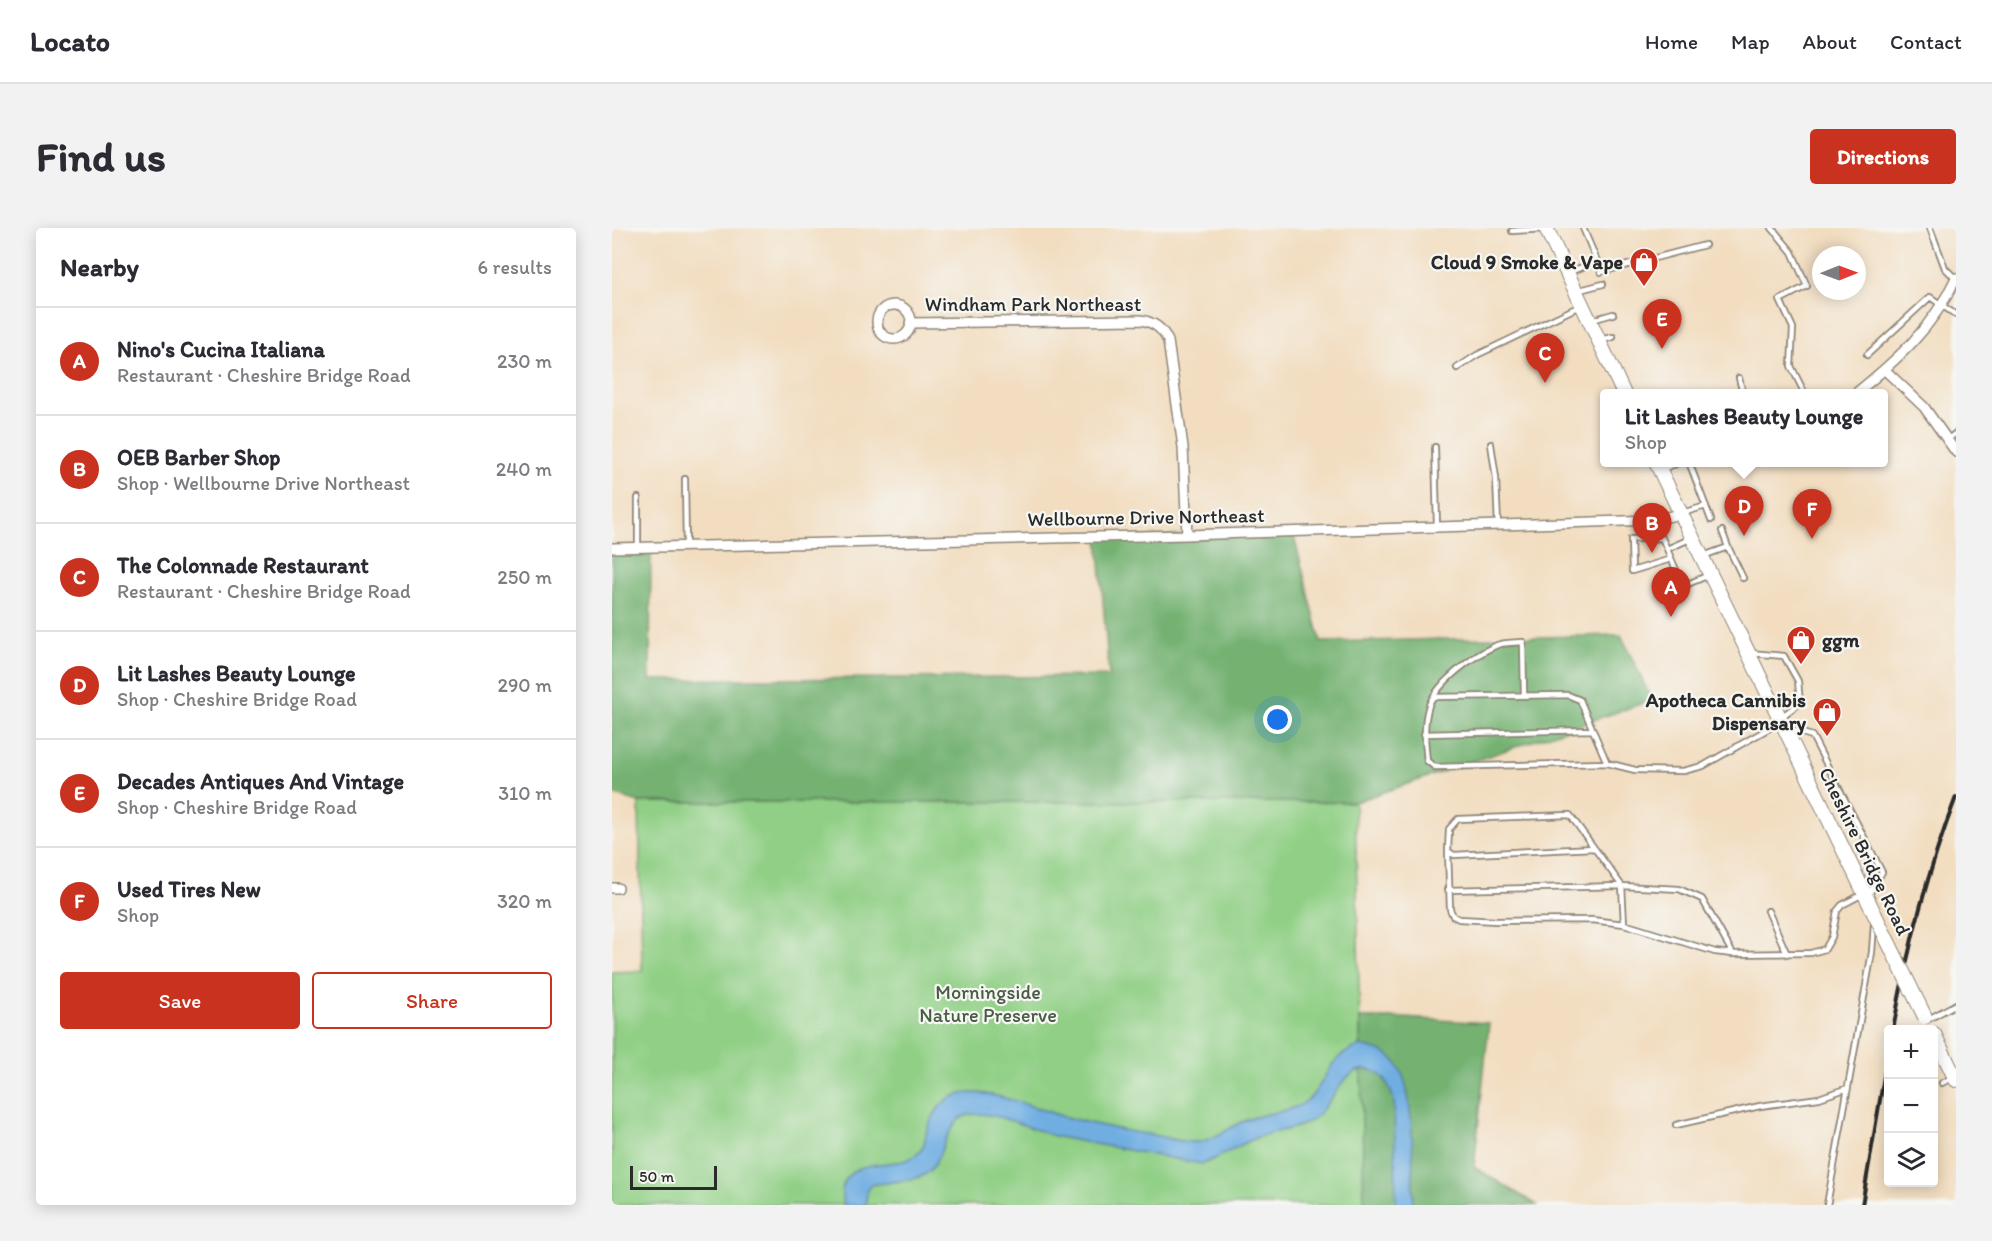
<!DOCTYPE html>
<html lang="en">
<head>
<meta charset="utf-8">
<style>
  :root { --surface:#fff; --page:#f2f2f3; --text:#2b2b33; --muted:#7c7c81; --line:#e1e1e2; --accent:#c8321e }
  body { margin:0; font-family:Itim,sans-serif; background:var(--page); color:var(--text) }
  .controls { position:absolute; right:18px; bottom:18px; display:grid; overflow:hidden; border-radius:6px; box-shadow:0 3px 15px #0003 }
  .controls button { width:54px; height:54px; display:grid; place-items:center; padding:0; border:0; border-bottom:2px solid var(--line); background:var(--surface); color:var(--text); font:30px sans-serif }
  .compass { position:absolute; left:1200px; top:18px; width:54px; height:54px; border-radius:50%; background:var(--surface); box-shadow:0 3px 15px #0003; rotate:89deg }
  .scale { position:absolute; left:18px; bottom:15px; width:87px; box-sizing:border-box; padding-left:6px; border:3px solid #2b2b2b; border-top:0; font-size:16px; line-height:21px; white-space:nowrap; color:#2b2b2b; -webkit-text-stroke:4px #f6f6f2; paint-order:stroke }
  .you { position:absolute; left:666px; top:492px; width:21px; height:21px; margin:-15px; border:4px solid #fff; border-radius:50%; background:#1a73e8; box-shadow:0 0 0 9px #1a73e833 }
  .badge { display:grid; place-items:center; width:39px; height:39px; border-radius:50%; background:var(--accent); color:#fff; font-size:20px; font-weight:700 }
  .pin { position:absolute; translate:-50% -50px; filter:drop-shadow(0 2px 3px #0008) }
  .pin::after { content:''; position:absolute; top:32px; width:21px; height:18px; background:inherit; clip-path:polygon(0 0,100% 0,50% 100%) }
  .popup { position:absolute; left:988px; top:161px; width:288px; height:78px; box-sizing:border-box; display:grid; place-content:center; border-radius:6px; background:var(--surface); filter:drop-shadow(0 2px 4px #0005); font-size:20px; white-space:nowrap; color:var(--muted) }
  .popup b { font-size:22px; color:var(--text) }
  .popup::after { content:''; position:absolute; left:50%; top:100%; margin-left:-12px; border:12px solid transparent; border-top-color:var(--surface) }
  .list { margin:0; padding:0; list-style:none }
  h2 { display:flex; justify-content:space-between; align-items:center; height:78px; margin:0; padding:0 24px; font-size:26px }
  h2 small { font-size:20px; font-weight:400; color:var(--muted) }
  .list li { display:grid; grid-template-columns:39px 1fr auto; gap:18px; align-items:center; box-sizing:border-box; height:108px; padding:0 24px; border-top:2px solid var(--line) }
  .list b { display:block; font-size:22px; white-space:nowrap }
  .list p { margin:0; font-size:20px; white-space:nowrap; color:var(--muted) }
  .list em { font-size:20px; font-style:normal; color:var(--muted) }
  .actions { display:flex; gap:12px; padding:18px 24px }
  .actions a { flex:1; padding:14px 0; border:2px solid var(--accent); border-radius:6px; text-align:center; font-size:21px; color:var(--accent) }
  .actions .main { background:var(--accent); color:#fff }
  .icon { flex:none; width:33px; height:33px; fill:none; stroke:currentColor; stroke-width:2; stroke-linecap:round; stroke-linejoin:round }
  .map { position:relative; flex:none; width:1344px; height:977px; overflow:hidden; border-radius:6px }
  header { display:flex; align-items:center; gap:36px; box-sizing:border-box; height:84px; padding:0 30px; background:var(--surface); border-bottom:2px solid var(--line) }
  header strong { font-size:28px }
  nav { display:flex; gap:33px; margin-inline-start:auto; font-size:21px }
  .intro { display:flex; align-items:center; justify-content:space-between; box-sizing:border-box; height:144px; padding:0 36px }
  h1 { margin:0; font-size:42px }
  .button { padding:15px 27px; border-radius:6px; background:var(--accent); color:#fff; font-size:21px; font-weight:700 }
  main { display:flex; gap:36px; padding:0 36px }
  aside { flex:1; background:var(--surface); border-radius:6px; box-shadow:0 3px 15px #0003 }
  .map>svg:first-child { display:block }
  .green { fill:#90cf85; stroke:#5e7d58; stroke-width:1.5 }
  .forest { fill:#74b272; stroke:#506e4e; stroke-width:1.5 }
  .water { fill:#6faee2; stroke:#4d6c86; stroke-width:1.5 }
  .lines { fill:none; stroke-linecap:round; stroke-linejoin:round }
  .service-casing { stroke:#8e8476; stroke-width:8 }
  .minor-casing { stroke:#8e8476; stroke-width:12 }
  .secondary-casing { stroke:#8e8476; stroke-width:16 }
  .service { stroke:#fff; stroke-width:4.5 }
  .minor { stroke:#fff; stroke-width:9 }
  .secondary { stroke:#fff; stroke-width:14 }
  .rail { stroke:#2b2b2b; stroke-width:4 }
  .secondary-bridge-casing { stroke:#8e8476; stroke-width:16; stroke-linecap:butt }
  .secondary-bridge { stroke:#fff; stroke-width:14 }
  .labels { text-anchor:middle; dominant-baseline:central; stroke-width:4.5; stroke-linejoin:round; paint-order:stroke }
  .poi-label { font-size:20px; font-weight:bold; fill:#2b2b2b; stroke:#f6f6f2; text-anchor:end }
  .street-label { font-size:20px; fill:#2b2b2b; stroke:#f6f6f2 }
  .park-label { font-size:20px; fill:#495c46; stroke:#f6f6f2 }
</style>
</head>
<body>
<header>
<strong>Locato</strong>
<nav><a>Home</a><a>Map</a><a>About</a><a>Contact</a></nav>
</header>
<div class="intro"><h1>Find us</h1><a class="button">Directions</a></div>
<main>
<aside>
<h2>Nearby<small>6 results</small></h2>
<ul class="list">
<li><span class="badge">A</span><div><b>Nino's Cucina Italiana</b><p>Restaurant · Cheshire Bridge Road</p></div><em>230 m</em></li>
<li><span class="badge">B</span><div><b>OEB Barber Shop</b><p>Shop · Wellbourne Drive Northeast</p></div><em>240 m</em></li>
<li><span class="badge">C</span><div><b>The Colonnade Restaurant</b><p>Restaurant · Cheshire Bridge Road</p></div><em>250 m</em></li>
<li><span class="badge">D</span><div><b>Lit Lashes Beauty Lounge</b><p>Shop · Cheshire Bridge Road</p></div><em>290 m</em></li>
<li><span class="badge">E</span><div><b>Decades Antiques And Vintage</b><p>Shop · Cheshire Bridge Road</p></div><em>310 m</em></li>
<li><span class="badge">F</span><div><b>Used Tires New</b><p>Shop</p></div><em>320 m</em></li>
</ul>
<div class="actions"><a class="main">Save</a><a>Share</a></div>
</aside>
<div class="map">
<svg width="1344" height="977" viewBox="0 0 1344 977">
  <rect width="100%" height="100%" fill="#f6f6f2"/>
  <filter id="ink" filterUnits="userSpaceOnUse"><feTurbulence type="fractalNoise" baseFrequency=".0167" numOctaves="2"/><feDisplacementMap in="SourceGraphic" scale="12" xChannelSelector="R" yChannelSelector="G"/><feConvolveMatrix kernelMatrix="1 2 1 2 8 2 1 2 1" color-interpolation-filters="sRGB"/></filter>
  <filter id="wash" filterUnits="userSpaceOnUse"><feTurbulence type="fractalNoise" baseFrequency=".008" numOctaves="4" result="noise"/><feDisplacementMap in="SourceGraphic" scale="24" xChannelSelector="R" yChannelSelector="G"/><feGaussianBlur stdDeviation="1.35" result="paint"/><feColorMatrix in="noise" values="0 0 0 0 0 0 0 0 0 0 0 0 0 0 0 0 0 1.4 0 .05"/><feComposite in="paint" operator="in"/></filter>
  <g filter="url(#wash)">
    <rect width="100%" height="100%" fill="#f2ddc0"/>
    <path class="green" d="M27 574H743L752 977H0V744L30 743Z"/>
    <path class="forest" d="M681 305 709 414 1009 407 1040 472 743 574H27L0 566V319L39 318 38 452 497 448 486 310Z
      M748 790H790L877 795 862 939 925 977H752Z"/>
    <path class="water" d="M748 818C760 820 774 823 782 832 805 857 800 943 801 977H784L782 873C778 860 773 845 758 842 730 837 720 878 701 891 686 902 666 902 649 908 628 915 611 929 590 936L446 909C422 903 371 876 349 890 342 895 337 905 333 913 328 925 324 940 312 947 299 954 273 954 258 957L255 962 254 977H232C229 969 229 963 232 955 245 926 286 943 305 926 314 919 312 912 315 902 326 872 342 861 374 866 403 870 432 884 461 891 489 898 517 904 546 908 560 911 577 916 591 913 608 909 622 895 640 890 658 884 685 884 699 869 719 846 714 830 748 818Z"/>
  </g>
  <g filter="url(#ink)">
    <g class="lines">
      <g class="service-casing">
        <path id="service" d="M1160 0 1180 24 1195 58 1168 72 1181 100 1179 138 1193 166
          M1318 0 1333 40 1344 51
          M900 3 933 1
          M985 33 989 44 1093 17
          M958 44 985 33 971 0
          M964 63 991 56
          M980 92 1001 86
          M989 112 1001 109
          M1255 127 1318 69 1344 87
          M845 140 865 127 968 78
          M1127 150 1131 166
          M1335 212 1344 205
          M879 216 884 250 886 297
          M823 219 825 299
          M1077 234 1099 292
          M1120 234 1121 237
          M73 251 74 319
          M1070 285 1094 278
          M1029 293 1032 311H1019L1020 343 1059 331
          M1110 303 1116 319
          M1080 310 1055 321 1071 358 1097 347
          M1032 311 1050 310 1055 321
          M26 320V270
          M1091 328 1116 319 1131 350
          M1138 425 1172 428 1186 453 1188 475 1169 489
          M912 468 911 414C902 415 890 414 883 418 861 428 826 454 817 477 811 496 813 515 815 533L823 539 995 535 1023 542 1071 543 1091 538 1168 494
          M821 469 956 467 968 472 995 535
          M1177 501 1200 508 1270 644 1256 668
          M812 506 981 502
          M982 620 842 627 836 623 837 601 846 591 958 587 1010 658 1012 696
          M836 623 838 681 841 688 847 691 885 693 980 692 1012 696 1103 724 1121 726 1199 725 1213 721 1220 709 1225 683 1230 677 1251 666
          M836 662 1010 658 1067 661 1090 671 1121 726
          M1156 683 1175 726
          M1315 792 1344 776
          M1330 855 1340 850
          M1064 897 1148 878 1207 870 1236 860
          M1215 977 1260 724 1262 696"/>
      </g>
      <g class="minor-casing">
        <path id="minor" d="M265 94a17 17 0 1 1 34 0a17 17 0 1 1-34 0Z
          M298 95 528 92C542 94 550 100 556 113L571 219 575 307
          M1273 142 1312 179 1344 224
          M1243 166C1286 131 1320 101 1344 50
          M1046 240 1063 234
          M0 320 575 307 1042 292 1068 286
          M0 660H6"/>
      </g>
      <g class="secondary-casing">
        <path id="secondary" d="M934 0 1012 166
          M1044 234 1263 687
          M1322 806 1344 852"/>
      </g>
      <use href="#service" class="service"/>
      <use href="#minor" class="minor"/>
      <use href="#secondary" class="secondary"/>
      <path class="rail" d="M1281 802C1295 722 1315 645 1344 569
        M1250 977 1276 825"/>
      <g class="secondary-bridge-casing">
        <path id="secondary-bridge" d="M1263 687 1313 789"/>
      </g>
      <use href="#secondary-bridge" class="secondary-bridge"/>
    </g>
  </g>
  <defs>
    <g id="shop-pin" transform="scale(1.5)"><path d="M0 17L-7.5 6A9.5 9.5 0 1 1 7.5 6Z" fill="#c8321e" stroke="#f6f6f2"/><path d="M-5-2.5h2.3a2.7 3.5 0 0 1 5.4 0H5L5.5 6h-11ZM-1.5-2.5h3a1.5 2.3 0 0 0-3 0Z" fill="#fff"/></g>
  </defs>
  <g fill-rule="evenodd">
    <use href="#shop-pin" x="1032" y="34"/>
    <use href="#shop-pin" x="1189" y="412"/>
    <use href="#shop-pin" x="1215" y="484"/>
  </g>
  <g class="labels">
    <g class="poi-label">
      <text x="1011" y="34">Cloud 9 Smoke &amp; Vape</text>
      <text x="1210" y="412" text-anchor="start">ggm</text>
      <text x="1194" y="472">Apotheca Cannibis<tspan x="1194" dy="23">Dispensary</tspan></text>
    </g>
    <g class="street-label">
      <text x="421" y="76">Windham Park Northeast</text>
      <text transform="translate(534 289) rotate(-1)">Wellbourne Drive Northeast</text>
      <text transform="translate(1253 623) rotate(64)">Cheshire Bridge Road</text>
    </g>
    <g class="park-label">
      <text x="376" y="764">Morningside<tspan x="376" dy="23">Nature Preserve</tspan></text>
    </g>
  </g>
</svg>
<div class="controls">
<button>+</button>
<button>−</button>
<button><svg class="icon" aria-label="layers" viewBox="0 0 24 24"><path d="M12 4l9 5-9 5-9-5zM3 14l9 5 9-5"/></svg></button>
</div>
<svg class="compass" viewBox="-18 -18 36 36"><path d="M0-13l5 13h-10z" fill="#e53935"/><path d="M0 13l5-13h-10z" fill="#7c7c81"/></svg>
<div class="scale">50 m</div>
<div class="you"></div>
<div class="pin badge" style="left:1059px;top:389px">A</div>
<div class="pin badge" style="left:1040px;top:325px">B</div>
<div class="pin badge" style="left:933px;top:155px">C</div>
<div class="pin badge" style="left:1132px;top:308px">D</div>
<div class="popup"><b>Lit Lashes Beauty Lounge</b>Shop</div>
<div class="pin badge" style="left:1050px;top:121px">E</div>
<div class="pin badge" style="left:1200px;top:311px">F</div>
</div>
</main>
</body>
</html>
